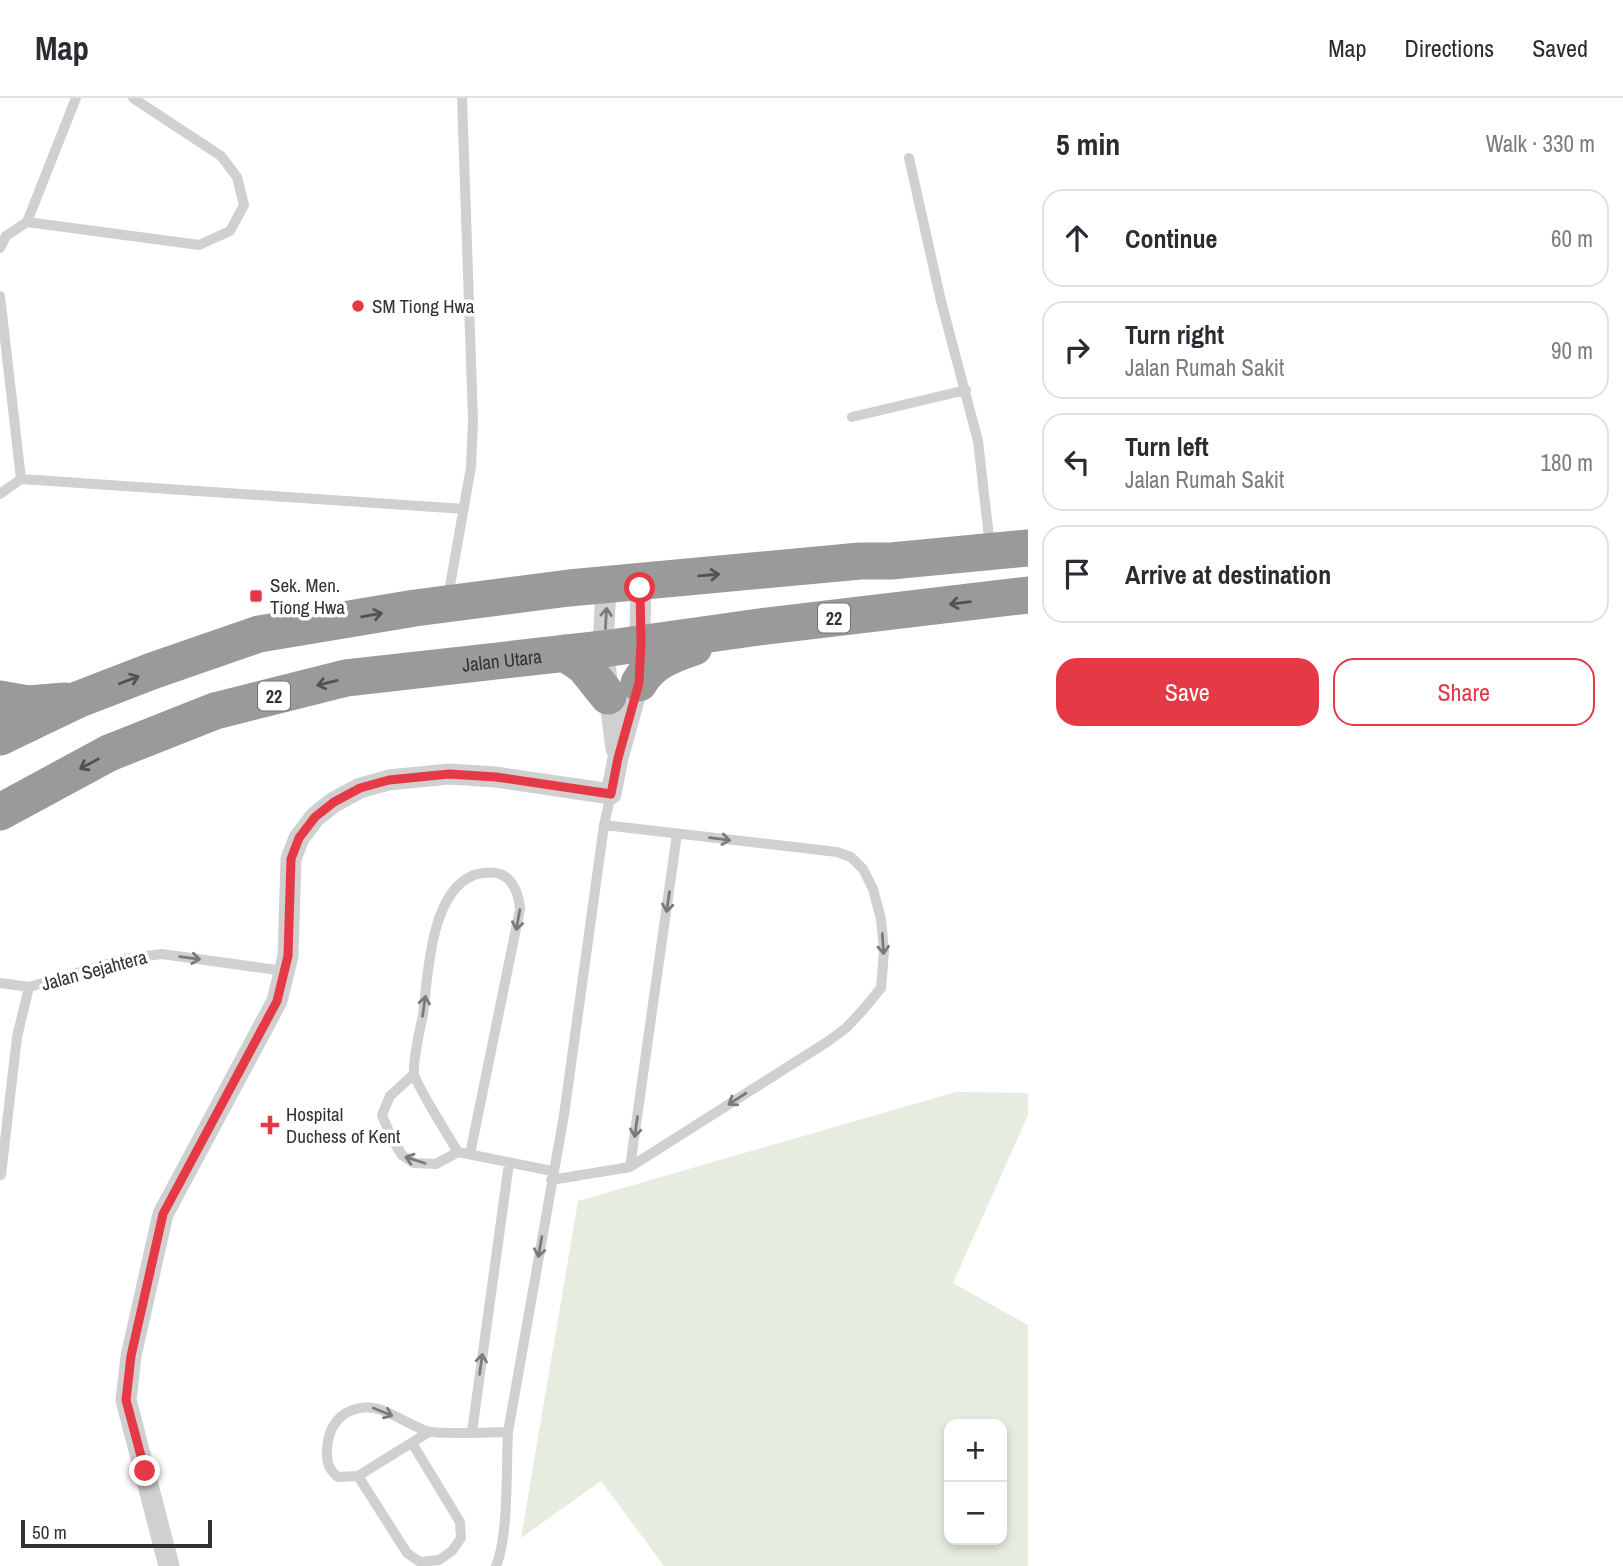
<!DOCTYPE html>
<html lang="en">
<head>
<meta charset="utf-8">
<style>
  :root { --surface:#fff; --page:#f2f2f3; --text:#2b2b33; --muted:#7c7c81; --line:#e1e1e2; --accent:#e63946 }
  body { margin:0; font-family:"Archivo Narrow",sans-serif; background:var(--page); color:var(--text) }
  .controls { position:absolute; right:21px; bottom:21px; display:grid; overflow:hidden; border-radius:14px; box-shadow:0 4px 10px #0003 }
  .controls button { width:63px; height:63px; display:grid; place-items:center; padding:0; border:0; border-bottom:2px solid var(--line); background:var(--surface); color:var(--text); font:35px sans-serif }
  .scale { position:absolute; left:21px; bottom:18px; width:191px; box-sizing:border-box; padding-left:7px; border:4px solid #333; border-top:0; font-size:19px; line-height:24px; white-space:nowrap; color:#333; -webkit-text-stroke:5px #fff; paint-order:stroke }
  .stop { position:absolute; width:21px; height:21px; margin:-16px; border:5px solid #e63946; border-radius:50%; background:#fff }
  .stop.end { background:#e63946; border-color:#fff; box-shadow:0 2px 7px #0008 }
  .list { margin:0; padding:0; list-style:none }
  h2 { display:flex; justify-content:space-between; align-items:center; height:91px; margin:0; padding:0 28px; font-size:30px }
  h2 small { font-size:23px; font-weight:400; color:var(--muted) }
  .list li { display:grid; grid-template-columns:46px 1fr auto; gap:21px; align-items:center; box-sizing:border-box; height:98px; margin:0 14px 14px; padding:0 14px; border:2px solid var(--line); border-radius:21px }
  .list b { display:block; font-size:26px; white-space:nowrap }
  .list p { margin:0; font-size:23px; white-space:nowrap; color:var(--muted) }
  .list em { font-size:23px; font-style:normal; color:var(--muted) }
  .actions { display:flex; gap:14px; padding:21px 28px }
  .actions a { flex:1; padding:16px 0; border:2px solid var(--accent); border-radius:21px; text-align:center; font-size:24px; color:var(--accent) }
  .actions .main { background:var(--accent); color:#fff }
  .icon { flex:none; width:38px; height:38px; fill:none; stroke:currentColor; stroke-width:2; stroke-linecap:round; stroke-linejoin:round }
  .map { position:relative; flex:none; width:1028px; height:1468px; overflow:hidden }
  header { display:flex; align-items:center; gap:42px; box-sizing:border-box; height:98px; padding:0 35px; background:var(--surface); border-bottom:2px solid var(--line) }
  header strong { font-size:33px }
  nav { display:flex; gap:38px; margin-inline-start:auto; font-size:24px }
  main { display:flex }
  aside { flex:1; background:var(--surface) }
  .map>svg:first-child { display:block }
  .green { fill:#e6ecdf; fill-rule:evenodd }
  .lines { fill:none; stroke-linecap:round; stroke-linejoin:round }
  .lane { stroke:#d0d0d0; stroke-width:10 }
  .street { stroke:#d0d0d0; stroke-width:21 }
  .highway { stroke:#9a9a9a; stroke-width:37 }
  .oneway { stroke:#525252 }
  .oneway2 { stroke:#7a7a7a }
  .route { stroke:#e63946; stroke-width:9 }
  .poi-dot { fill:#e63946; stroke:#fff; stroke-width:2.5 }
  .labels { text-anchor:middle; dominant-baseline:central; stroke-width:7; stroke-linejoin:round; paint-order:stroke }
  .shield { fill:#fff; stroke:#707070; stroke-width:2 }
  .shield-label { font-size:18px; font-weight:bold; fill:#333 }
  .poi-label { font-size:19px; fill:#333; stroke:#fff; text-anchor:start }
  .street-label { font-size:19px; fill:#333; stroke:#fff }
</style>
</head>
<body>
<header>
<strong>Map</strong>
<nav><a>Map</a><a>Directions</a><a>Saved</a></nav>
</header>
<main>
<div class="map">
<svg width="1028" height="1468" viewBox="0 0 1028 1468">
  <rect width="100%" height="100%" fill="#fff"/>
  <path class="green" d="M956 994 1028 995V1017L953 1185 1028 1227V1468H664L601 1383 521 1440 578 1103ZM949 1326H1002V1442H949Z"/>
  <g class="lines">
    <path class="lane" d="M909 60 941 203 978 343 990 448
      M27 124 76 0
      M0 150 6 138 27 124 199 147 230 133 244 107 237 79 221 58 133 0
      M0 198 21 381 0 396
      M852 319 966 292
      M21 381 464 411
      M448 499 471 369 473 322 462 0
      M0 885 29 889 124 861 162 856 284 873
      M414 976 390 998 382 1017 392 1041 402 1057 414 1065 436 1066 458 1054 552 1073
      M458 1054C450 1041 415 985 414 975 413 961 420 931 423 917 428 877 430 794 474 777 481 775 492 773 500 776 514 781 519 798 520 811L470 1056
      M630 1069 677 736
      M1 1077 17 939 29 889
      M551 1082 630 1069 827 944 846 930 862 913 881 890 884 853 881 821 873 791 863 771 851 759 837 754 604 727
      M429 1334 358 1378 338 1379C329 1372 326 1364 327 1351 328 1336 333 1323 346 1315 376 1298 399 1324 427 1333 440 1337 491 1334 508 1334L564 1017 604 727 611 696
      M472 1334 509 1065
      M358 1378 407 1455 420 1464 439 1462 452 1453 461 1440 460 1424 412 1345
      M496 1468C509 1438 506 1369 508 1334"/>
    <path class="street" d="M606 488 603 551 616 651
      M169 1468 126 1302 131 1258 163 1116 277 903 288 858 291 761 299 740 315 719 334 704 360 690 389 682 449 676 496 679 611 696 618 660 639 585 641 484"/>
    <g class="highway">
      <path d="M565 555 584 568 608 598"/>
      <path d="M639 585C650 565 672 556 694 549"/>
      <path d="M0 601 28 606 65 603"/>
      <path d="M0 639 77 602 152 573 259 536 415 510 569 490 860 463H891L1028 450"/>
      <path id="s1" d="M0 714 109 655 215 613 346 580 603 551 759 529 1028 497"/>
    </g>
  </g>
  <defs><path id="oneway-shaft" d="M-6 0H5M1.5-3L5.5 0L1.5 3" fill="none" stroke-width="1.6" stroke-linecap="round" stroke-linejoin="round" transform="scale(1.75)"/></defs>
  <g class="oneway">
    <use href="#oneway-shaft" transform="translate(709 477) rotate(-5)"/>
    <use href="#oneway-shaft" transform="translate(960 505) rotate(173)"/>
    <use href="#oneway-shaft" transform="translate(372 517) rotate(-10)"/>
    <use href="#oneway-shaft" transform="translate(129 582) rotate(-21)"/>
    <use href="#oneway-shaft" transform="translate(327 585) rotate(166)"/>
    <use href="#oneway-shaft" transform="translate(89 666) rotate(152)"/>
  </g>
  <g class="oneway2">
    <use href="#oneway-shaft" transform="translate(606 520) rotate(-87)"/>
    <use href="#oneway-shaft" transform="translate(720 741) rotate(7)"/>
    <use href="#oneway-shaft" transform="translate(668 804) rotate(98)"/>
    <use href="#oneway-shaft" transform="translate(518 822) rotate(100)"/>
    <use href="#oneway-shaft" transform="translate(883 846) rotate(86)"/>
    <use href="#oneway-shaft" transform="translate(190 860) rotate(8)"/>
    <use href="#oneway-shaft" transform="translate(424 908) rotate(-82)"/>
    <use href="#oneway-shaft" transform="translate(737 1001) rotate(147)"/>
    <use href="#oneway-shaft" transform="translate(636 1029) rotate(98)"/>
    <use href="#oneway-shaft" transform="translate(415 1062) rotate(-162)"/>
    <use href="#oneway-shaft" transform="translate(540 1149) rotate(100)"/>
    <use href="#oneway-shaft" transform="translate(481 1266) rotate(-82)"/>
    <use href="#oneway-shaft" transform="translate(383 1314) rotate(22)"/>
  </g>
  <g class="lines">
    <path class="route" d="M145 1373 126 1302 131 1258 163 1116 277 903 288 858 291 761 299 740 315 719 334 704 360 690 389 682 449 676 496 679 611 696 618 660 639 585 641 546 640 490"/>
  </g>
  <g class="poi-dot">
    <circle cx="358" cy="208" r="7"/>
    <rect x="249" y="491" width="14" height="14" rx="3.5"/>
    <path d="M266.5 1016.5h7v7h7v7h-7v7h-7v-7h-7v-7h7z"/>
  </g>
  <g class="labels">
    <g class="shield">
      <rect x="818" y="505.5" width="32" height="29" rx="5"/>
      <rect x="258" y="583.5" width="32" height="29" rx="5"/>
    </g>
    <g class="shield-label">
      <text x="834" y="520">22</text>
      <text x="274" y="598">22</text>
    </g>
    <g class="poi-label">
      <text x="372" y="208">SM Tiong Hwa</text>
      <text x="270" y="487">Sek. Men.<tspan x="270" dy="22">Tiong Hwa</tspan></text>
      <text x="286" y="1016">Hospital<tspan x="286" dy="22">Duchess of Kent</tspan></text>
    </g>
    <g class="street-label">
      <text stroke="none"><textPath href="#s1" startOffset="530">Jalan Utara</textPath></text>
      <text transform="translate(94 872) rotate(-15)">Jalan Sejahtera</text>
    </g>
  </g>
</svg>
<div class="controls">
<button>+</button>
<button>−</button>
</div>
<div class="scale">50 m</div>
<div class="stop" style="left:640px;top:490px"></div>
<div class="stop end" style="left:145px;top:1373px"></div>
</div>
<aside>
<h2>5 min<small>Walk · 330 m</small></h2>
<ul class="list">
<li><svg class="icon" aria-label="ahead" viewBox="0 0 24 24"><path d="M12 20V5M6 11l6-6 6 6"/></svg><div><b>Continue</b></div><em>60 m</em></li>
<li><svg class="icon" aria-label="right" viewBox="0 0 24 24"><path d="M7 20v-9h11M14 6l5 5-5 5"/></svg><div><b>Turn right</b><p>Jalan Rumah Sakit</p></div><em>90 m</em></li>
<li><svg class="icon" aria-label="left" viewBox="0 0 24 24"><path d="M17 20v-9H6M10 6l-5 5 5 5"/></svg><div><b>Turn left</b><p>Jalan Rumah Sakit</p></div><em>180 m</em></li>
<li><svg class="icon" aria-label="arrive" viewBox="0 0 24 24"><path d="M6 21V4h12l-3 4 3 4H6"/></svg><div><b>Arrive at destination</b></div></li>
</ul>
<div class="actions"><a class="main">Save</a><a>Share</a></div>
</aside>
</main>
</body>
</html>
